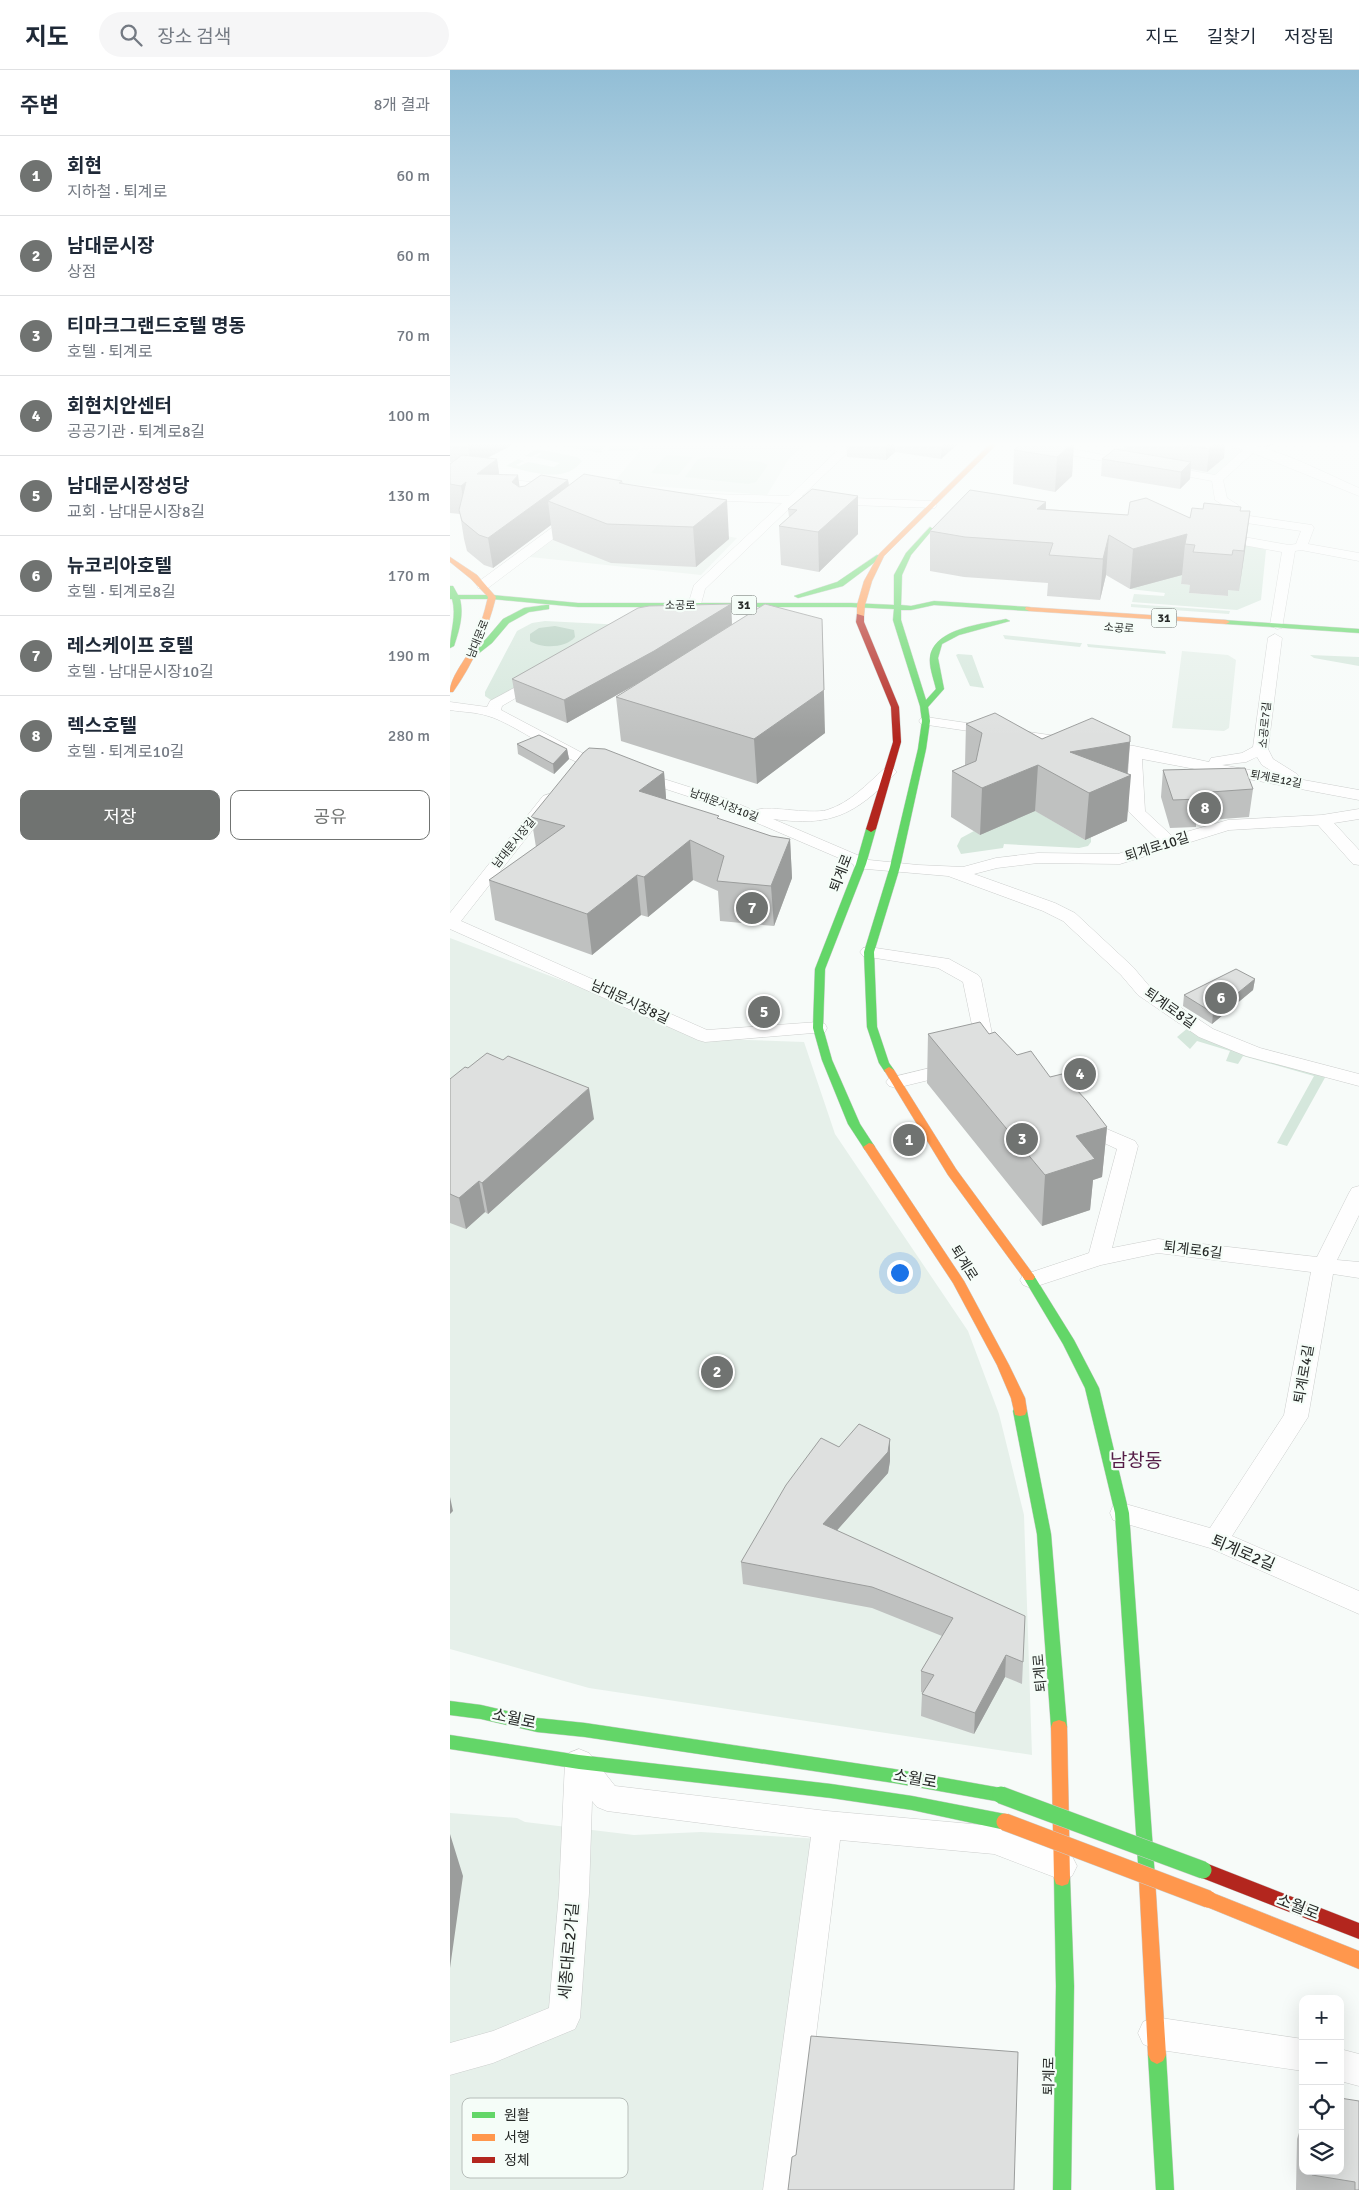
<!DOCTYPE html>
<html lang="ko">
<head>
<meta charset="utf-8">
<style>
  :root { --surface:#fff; --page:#f6f6f7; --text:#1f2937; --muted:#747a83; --line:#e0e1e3; --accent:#707371 }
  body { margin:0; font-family:Signika,"Noto Sans KR",sans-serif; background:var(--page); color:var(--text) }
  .controls { position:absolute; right:15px; bottom:15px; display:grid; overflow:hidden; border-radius:10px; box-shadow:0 5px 20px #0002 }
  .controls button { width:45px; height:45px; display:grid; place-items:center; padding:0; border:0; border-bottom:1px solid var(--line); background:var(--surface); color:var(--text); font:25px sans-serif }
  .you { position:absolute; left:449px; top:1202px; width:18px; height:18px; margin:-12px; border:4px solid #fff; border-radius:50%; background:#1a73e8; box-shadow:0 0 0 8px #1a73e833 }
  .badge { display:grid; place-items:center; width:32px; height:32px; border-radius:50%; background:var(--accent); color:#fff; font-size:16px; font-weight:700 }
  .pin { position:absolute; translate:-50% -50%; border:2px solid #fff; box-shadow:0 1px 5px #0006 }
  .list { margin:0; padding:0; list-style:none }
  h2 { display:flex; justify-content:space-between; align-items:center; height:65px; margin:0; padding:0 20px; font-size:21px }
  h2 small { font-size:16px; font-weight:400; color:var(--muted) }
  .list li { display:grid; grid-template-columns:32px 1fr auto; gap:15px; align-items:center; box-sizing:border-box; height:80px; padding:0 20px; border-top:1px solid var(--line) }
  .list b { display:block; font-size:19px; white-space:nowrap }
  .list p { margin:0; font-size:16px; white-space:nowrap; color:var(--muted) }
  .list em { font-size:16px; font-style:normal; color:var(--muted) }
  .actions { display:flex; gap:10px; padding:15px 20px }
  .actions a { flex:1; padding:11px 0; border:1px solid var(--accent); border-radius:10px; text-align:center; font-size:18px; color:var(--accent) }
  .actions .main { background:var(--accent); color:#fff }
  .icon { flex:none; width:28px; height:28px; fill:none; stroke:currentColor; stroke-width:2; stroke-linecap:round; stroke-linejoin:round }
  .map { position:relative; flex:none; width:909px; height:2120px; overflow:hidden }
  header { display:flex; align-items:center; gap:30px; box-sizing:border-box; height:70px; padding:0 25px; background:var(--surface); border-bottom:1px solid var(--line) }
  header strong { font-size:24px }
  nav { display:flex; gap:28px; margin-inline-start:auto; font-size:18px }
  .search { width:350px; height:45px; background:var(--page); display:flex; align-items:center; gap:12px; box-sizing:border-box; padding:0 18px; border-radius:28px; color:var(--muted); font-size:19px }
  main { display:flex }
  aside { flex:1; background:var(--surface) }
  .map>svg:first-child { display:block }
  .built { fill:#e6f0ea }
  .green { fill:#d5e7dc; fill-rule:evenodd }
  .water { fill:#b1ccbc }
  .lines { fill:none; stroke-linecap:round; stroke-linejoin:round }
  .street-casing { stroke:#cccecd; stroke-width:1 }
  .fast-casing { stroke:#cccecd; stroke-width:1 }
  .slow-casing { stroke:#cccecd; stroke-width:1 }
  .jam-casing { stroke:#cccecd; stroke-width:1 }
  .street { fill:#fefefe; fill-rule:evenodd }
  .fast { fill:#63d668; fill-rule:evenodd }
  .slow { fill:#ff974d; fill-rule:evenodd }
  .jam { fill:#b3261e; fill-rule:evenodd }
  .fast-bridge-casing { stroke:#cccecd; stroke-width:18; stroke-linecap:butt }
  .slow-bridge-casing { stroke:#cccecd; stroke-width:18; stroke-linecap:butt }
  .fast-bridge { stroke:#63d668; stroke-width:17 }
  .slow-bridge { stroke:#ff974d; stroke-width:17 }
  .wall { fill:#bfc1c0 }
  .shaded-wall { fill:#9b9d9c }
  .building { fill:#dee0df; stroke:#9b9d9c }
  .labels { text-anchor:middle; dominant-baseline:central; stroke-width:4.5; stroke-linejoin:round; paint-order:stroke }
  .far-street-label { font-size:11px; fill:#272a28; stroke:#f5fdf8 }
  .shield { fill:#f5fdf8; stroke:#656966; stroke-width:1 }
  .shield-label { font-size:12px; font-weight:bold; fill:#272a28 }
  .street-label { font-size:14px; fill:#272a28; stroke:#f5fdf8 }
  .near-street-label { font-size:16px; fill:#272a28; stroke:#f5fdf8 }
  .near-quarter-label { font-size:19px; fill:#551d47; stroke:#f5fdf8 }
  .key { fill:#f5fdf8; stroke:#b7beba; stroke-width:1 }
  .key-label { font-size:14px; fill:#272a28 }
</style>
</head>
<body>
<header>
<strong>지도</strong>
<div class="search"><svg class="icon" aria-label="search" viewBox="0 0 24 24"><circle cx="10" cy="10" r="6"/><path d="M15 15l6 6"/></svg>장소 검색</div>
<nav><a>지도</a><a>길찾기</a><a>저장됨</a></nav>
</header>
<main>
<aside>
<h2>주변<small>8개 결과</small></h2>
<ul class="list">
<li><span class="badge">1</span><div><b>회현</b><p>지하철 · 퇴계로</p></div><em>60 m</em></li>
<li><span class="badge">2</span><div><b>남대문시장</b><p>상점</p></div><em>60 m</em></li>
<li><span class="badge">3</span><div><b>티마크그랜드호텔 명동</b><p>호텔 · 퇴계로</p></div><em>70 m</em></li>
<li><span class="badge">4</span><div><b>회현치안센터</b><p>공공기관 · 퇴계로8길</p></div><em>100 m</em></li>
<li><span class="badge">5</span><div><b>남대문시장성당</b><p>교회 · 남대문시장8길</p></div><em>130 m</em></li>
<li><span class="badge">6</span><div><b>뉴코리아호텔</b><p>호텔 · 퇴계로8길</p></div><em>170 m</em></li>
<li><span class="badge">7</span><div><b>레스케이프 호텔</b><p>호텔 · 남대문시장10길</p></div><em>190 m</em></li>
<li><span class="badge">8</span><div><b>렉스호텔</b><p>호텔 · 퇴계로10길</p></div><em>280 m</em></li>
</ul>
<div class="actions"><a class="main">저장</a><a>공유</a></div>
</aside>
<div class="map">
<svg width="909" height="2120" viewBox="0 0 909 2120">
  <rect width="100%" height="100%" fill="#f7fbf9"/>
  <path class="built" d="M194 371H307L354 376 340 387 317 425 163 413 191 380Z
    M622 371H688L769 382 791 376 801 379 767 409 673 380Z
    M139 441 287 468 251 505 80 487 79 485Z
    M732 581 778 585 786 590 779 658 774 661 722 658Z
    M0 868 267 969 354 972 385 1064 518 1261 549 1344 574 1445 582 1685 139 1618 0 1579Z
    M0 1743 67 1748 75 1752 184 1765 251 1762 371 1769 330 2120H0Z"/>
  <path class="green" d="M86 371H155L151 383Z
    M161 371H191L188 380 158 381Z
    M87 379 127 387 132 391C115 415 79 401 56 396L68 389 74 391 66 395 69 396 78 392 104 397 110 393 85 387 92 384 89 383 81 387 75 386Z
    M216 385 243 387 228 405 201 403Z
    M258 387 311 392 318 395 306 412 298 414 235 407 248 389Z
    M726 468 806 476 816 480 811 530 787 540 682 532 684 524 714 526 715 523 680 519ZM733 502 778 520V526L739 523 741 515 731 514Z
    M681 534 780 541 779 544 681 537Z
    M95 551 174 555 44 632 35 626V622L67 561 82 553Z
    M553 565 630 573H632L630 577 555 569Z
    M637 574 715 581 716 584 638 577Z
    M508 584 522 585 534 618 520 616 506 585Z
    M860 585 909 587V596L864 588Z
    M565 729 635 770 641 767V772L638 776 629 778 554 774 553 778 511 784 507 776 511 768 524 761 531 765Z
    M739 957 877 1004 837 1076 827 1073 864 1006 793 986 788 994 776 991 780 981 747 971 740 979 727 967Z"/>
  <path class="water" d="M105 556 124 560 125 567C116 578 92 579 80 571V564L89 558Z"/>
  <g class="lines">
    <g class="street-casing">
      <path id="street" d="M398 371H410L352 426 481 431 487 435 485 438 345 433 255 519 250 538H240L238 535 244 515 332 433 224 429 218 425 220 423 339 426Z
        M610 371H622L618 376 622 379 681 390 687 393 681 396 615 384 606 377Z
        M771 371C816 371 868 400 909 418V426L803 383 773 410 777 428 788 435 786 444 862 455 864 458 858 474 909 483V491L851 480 845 481 832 558 827 559 820 555 832 482 771 471 765 467 771 463 839 475 846 474 851 461 776 450 774 447 776 437 765 430 762 411 714 402 708 399 714 396 765 405 793 380 773 373Z
        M0 404 102 414 108 418 102 422 0 410Z
        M123 444 127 445 129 448 127 451 38 518H28L27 515 28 512 119 445Z
        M825 564 832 568 818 679 823 689 847 704 850 707 848 709 909 720V730L692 689 695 741 722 766 778 750 872 745 909 739V749L884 753 909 780V795L903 794 868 755 779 760 670 794 588 793 547 798 524 804 605 833 625 843 683 897 700 917 763 959 810 978 909 1004V1016L796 986 749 967 688 925 671 905 613 851 593 841 498 806 405 798 403 794 265 735 185 709 182 706 185 703H195L277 729 305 741C312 734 360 745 377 740 400 733 417 714 434 699H444L447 702 444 705C404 745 381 757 323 749L419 790 468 795 513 797 546 788 588 783 668 784 708 770 679 742 677 686 649 680 646 677 649 674 654 672 684 676 759 692 761 688 792 683 803 677 818 568ZM807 687 812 695 828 705 772 695 796 692Z
        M88 605 95 609 93 612 52 636 51 640 138 686 160 693 163 696 160 699C132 706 68 654 38 646 26 642 12 642 0 640V632L37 637 40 631Z
        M476 647 620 668 625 669 627 672 625 675 620 676 471 654 469 651 471 648Z
        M99 724 105 726 107 729 11 851 257 960 368 952 375 954 377 958 375 962 255 972 248 970 0 859V843L93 726Z
        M419 877 499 889 528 905 531 909 545 979 543 983 536 985 529 983 527 979 513 912 488 898 413 886 410 882 413 878Z
        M505 992 512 994 515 998 512 1002 446 1018 439 1016 436 1012 439 1008Z
        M631 1048 685 1071 688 1076 662 1178 708 1169 867 1187 899 1123 902 1118 909 1116V1145L887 1190 909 1192V1208L883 1204 858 1347 782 1466 909 1521V1544L760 1478 663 1450 660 1443 663 1436 672 1433 760 1458 834 1345 861 1202 708 1183 651 1195 581 1218 573 1215 570 1210 573 1205 639 1183 667 1079 624 1059 621 1054 624 1049Z
        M129 1679 139 1683 165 1716 377 1741 544 1756 622 1786 627 1796 622 1806 612 1810 544 1784 390 1770 347 2120H313L361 1767 157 1741 147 1737 142 1731 139 1823 130 1948 125 1959 43 1993 0 2005V1973L43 1961 99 1938 109 1823 115 1692 119 1683Z
        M704 1947 853 1969V2001L704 1979 693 1974 688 1963 693 1952Z
        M890 1979 909 1984V2016L890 2011Z"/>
    </g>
    <g class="fast-casing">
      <path id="fast" d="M480 457 483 459 461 485 452 505 451 535 461 536 484 531 579 537 583 539 579 541 484 535 461 540H451V550L476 630 486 619C484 610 479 597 480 588 483 558 533 554 556 549L560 551 509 565 492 574 488 588 494 619 478 637 480 651 476 679 450 797 424 882 427 957 439 993 444 1000 439 1003 435 1002 429 993 417 957 414 882 440 797 468 679 472 651 470 636 443 550 444 539 401 537H128L42 529H10C14 545 9 561 4 576L0 578C0 562 7 546 2 529H0V516H3L8 525H42L128 533H401L444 535V505L456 483Z
        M427 485 433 486 393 516 348 528 344 526 387 512Z
        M96 535H99V539L79 542 59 553 42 573 28 584 21 582 36 569 53 549 74 538Z
        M773 550 909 559V563L776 554 772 552Z
        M421 756 426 759 416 794 375 899 373 958 382 990 410 1054 425 1077 419 1081 415 1080 398 1054 372 990 363 958 365 899 406 794 416 759Z
        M579 1203 583 1204 624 1270 649 1318 679 1443 705 1808 703 1814 697 1816 691 1814 689 1808 665 1443 635 1318 613 1274 573 1207 575 1204Z
        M570 1336 575 1337 577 1341 601 1464 617 1657 615 1662 609 1664 603 1662 601 1657 587 1464 563 1341 565 1337Z
        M0 1631 31 1635 87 1648 135 1653 444 1699 551 1718 557 1720 559 1725 557 1730 551 1732 444 1713 135 1667 87 1662 31 1649 0 1645Z
        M0 1665 129 1685 381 1714 462 1726 555 1744 561 1747 563 1752 561 1757 555 1760 462 1740 381 1728 129 1699 0 1679Z
        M612 1800 618 1802 620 1808 624 1916 621 2120H603L606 1916 604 1808 606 1802Z
        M707 1976 713 1979 716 1985 724 2120H706L698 1985 701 1979Z"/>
    </g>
    <g class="slow-casing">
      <path id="slow" d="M543 371H550L434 486 422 511 415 535 414 546 407 548V535L414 511 429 484Z
        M0 487 27 505 46 527C37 562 24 592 3 622H0C0 607 15 591 22 576 29 561 34 544 38 527L21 509 0 492Z
        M576 537 776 550 780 552 776 554 579 541 575 539Z
        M439 997 444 1000 506 1099 583 1204 585 1207 583 1210H575L498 1105 434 1000Z
        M419 1073 423 1074 514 1211 559 1295 575 1328 577 1341 575 1345 570 1346 565 1345 561 1328 547 1295 503 1213 413 1077Z
        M609 1650 615 1652 617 1657 620 1808 618 1814 612 1816 606 1814 604 1808 601 1657 603 1652Z
        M697 1800 703 1802 705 1808 716 1985 713 1991 707 1994 701 1991 698 1985 689 1808 691 1802Z
        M758 1821 909 1881V1899L752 1835 750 1829 752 1823Z"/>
    </g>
    <g class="jam-casing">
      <path id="jam" d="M407 544 414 546V552L449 637 451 672 426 759 421 762 416 759 443 672 441 637 406 552Z
        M753 1792 909 1853V1869L747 1806 745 1800 747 1794Z"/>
    </g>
    <use href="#street" class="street"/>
    <use href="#fast" class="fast"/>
    <use href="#slow" class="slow"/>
    <use href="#jam" class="jam"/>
    <g class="fast-bridge-casing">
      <path id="fast-bridge" d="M551 1725 753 1800"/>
    </g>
    <g class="slow-bridge-casing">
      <path id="slow-bridge" d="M555 1752 758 1829"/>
    </g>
    <use href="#fast-bridge" class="fast-bridge"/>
    <use href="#slow-bridge" class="slow-bridge"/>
  </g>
  <path class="wall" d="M0 371H70L38 388 47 389 49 404 70 417 118 410 119 415 172 411 173 413 279 469 246 497 161 493 103 470 101 455 43 498 34 495 17 481 14 469 10 444 0 443V394L2 392H0Z
    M396 371H511L491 389 445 382 436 390 397 387Z
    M675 371H775L774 388 757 402 741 399 740 409 730 419 651 406 652 389 674 380Z
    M788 371H833L817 377Z
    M624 372 622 406 605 422 563 414 564 380Z
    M408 426V464L369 502 331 495 329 456 339 447 338 439Z
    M596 432V439L678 445 740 448 790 441H800L789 521 778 520V526L739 523 740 515 731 514 732 505 680 519 656 505 650 530 597 526 598 513 514 507 480 501V461Z
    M281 534 282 554 375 663 307 714 171 671 166 627 190 612 117 653 66 632 62 609Z
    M516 654 592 669 680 672 678 703 677 751 635 770 585 741 530 765 501 747 502 701 515 695Z
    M67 674 117 679 119 689 104 704 68 684Z
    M713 700 803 719 799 747 746 751V757L720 758 711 727Z
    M214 702 216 729 270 749 321 766 340 769 342 808 324 856 270 851 268 821 243 810 198 847 191 845 142 885 45 850 39 810 86 777 81 747Z
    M805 909 803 920 762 954 733 936 734 925Z
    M478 964H539L567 985 600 1007 657 1057 652 1107 643 1110 640 1140 592 1156 477 1013Z
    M0 1009 144 1049 38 1144 35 1142 16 1159 0 1153Z
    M440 1369V1391L438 1403 387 1460 573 1592 572 1614 555 1607 524 1664 471 1646 472 1624 473 1623 471 1622V1601L492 1566 422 1538 293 1514 291 1492 389 1377Z
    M909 2031V2120H846L847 2069 853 2050V2101H890Z"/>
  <path class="shaded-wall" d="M17 371H70L21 396Z
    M436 371H445V382L436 390Z
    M492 371H511L491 389Z
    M769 371H775L774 388 757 402 759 379Z
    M818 371H833L817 377Z
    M624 372 622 406 605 422 607 387Z
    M47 389 51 417 27 404Z
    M741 392 740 409 730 419 731 402Z
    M68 405 72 434 62 412Z
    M118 410 122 439 98 431 101 455 43 498 38 468Z
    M16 412V445L11 416Z
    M408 426V464L369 502 368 462Z
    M277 430 279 469 246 497 243 457Z
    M596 432 594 471 587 439Z
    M800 441 795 481 789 521 794 481Z
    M737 464 735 474 732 505 680 519 683 479Z
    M659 465 656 505 650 530 653 489Z
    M281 534 282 556 206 603 117 653 114 630Z
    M372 549 375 663 307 714 304 669Z
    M680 672 677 706 681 705 677 751 635 770 639 723 620 682Z
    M117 679 119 689 104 704 103 694Z
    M588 695 585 741 530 765 532 718Z
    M214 702 217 740 189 721Z
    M340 769 342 808 324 856 321 816Z
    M240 770 243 810 198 847 194 807Z
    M187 805 191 845 142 885 137 844Z
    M805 909 803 920 762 954 763 943Z
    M139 1018 144 1049 38 1144 32 1113Z
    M657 1057 652 1107 643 1110 640 1140 592 1156 595 1105 626 1066Z
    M29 1111 35 1142 16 1159 9 1128Z
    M440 1369V1391L438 1403 374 1475 373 1454Z
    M0 1427 3 1441 0 1444Z
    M556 1585 555 1607 524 1664 525 1643Z
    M0 1764 13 1806 0 1898Z"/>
  <path class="building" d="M574 371H618L624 372 607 387 564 380Z
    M715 371H769L759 379Z
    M665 379 741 392 731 402 652 389Z
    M12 385 47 389 27 404 68 405 62 412 69 417 75 416 91 405 118 410 38 468 29 465 12 451 9 440 16 412 11 416 0 414V394Z
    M134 404 172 411 169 413 277 430 243 457 157 454 98 431Z
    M362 419 408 426 368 462 329 456 347 440 338 439Z
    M520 420 596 432 587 439 678 445 680 432 696 428 740 448 742 438 753 439 754 433 791 437 790 441H800L794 481 783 480 782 485 743 482 745 475 735 474 737 464 683 479 659 465 653 489 599 485 603 473 515 467 480 461Z
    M281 534 204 581 114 630 62 609 188 538 199 536Z
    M315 534 372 549 374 620 304 669 166 627Z
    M545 643 592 669 642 648 680 666V672L620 682 681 705 639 723 588 695 532 718 502 701 526 691 532 663 516 654Z
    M89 665 117 679 103 694 67 674Z
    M139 678 155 679 214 702 189 721 269 746 267 748 321 766 340 769 321 816 267 811 274 786 240 770 194 807 187 805 137 844 39 810 115 756 81 747 133 683Z
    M795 698 803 719 747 723 749 729 723 730 713 700Z
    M786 899 805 909 763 943 734 925Z
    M530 952 539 964 545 962 567 985 581 981 600 1007 612 1004 637 1031 657 1057 626 1066 645 1089 595 1105 478 964Z
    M37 983 53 990 58 986 139 1018 32 1113 29 1111 9 1128 0 1124V1009L15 997 18 998Z
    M409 1354 440 1369 438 1382 373 1454 575 1546 573 1592 556 1585 525 1643 472 1624 484 1605 471 1601 503 1548 422 1517 291 1492 336 1415 371 1368 389 1377Z
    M361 1966 568 1982 564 2120H338L342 2087 346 2085Z
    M890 2028 909 2031V2120H905V2112L862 2105V2101H890Z"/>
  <linearGradient id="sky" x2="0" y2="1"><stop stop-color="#92bed6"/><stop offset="0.56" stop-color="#fbfdfc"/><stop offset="1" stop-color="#fbfdfc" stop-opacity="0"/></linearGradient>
  <rect width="909" height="668" fill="url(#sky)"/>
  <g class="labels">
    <g class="far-street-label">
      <text x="230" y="535">소공로</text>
      <text transform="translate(669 558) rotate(4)">소공로</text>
      <text transform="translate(28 569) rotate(-68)">남대문로</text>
      <text transform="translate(815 655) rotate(-85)">소공로7길</text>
      <text transform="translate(826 709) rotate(11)">퇴계로12길</text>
      <text transform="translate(274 735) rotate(21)">남대문시장10길</text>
      <text transform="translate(64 773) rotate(-51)">남대문시장길</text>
    </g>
    <g class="shield">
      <rect x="281.5" y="525.5" width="25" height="19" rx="4"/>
      <rect x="701.5" y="538.5" width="25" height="19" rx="4"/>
    </g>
    <g class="shield-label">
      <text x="294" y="535">31</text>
      <text x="714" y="548">31</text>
    </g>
    <g class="street-label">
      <text transform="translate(707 777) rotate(-18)">퇴계로10길</text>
      <text transform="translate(391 803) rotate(-69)">퇴계로</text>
      <text transform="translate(180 932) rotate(25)">남대문시장8길</text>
      <text transform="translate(720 938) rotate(35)">퇴계로8길</text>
      <text transform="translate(743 1180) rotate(7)">퇴계로6길</text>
      <text transform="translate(514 1193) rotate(58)">퇴계로</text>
      <text transform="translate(854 1304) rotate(-80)">퇴계로4길</text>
      <text transform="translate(590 1603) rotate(-95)">퇴계로</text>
      <text transform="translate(599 2006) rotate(-89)">퇴계로</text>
    </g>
    <g class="near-street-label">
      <text transform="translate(793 1483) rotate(23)">퇴계로2길</text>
      <text transform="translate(64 1649) rotate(12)">소월로</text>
      <text transform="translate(465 1709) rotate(10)">소월로</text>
      <text transform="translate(848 1837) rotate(21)">소월로</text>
      <text transform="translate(119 1881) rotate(-85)">세종대로2가길</text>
    </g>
    <g class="near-quarter-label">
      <text x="686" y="1391">남창동</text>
    </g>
  </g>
  <rect x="12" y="2028" width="166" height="80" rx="8" class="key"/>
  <rect x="22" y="2042" width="23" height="6" fill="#63d668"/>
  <rect x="22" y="2064" width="23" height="7" fill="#ff974d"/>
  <rect x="22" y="2087" width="23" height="6" fill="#b3261e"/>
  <g class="key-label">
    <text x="54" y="2050">원활</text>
    <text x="54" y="2072">서행</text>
    <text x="54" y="2095">정체</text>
  </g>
</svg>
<div class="controls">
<button>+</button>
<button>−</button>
<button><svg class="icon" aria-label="locate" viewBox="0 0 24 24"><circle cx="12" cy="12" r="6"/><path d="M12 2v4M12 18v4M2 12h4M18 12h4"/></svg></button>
<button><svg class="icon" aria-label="layers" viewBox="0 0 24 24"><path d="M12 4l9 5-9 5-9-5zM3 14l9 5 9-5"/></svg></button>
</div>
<div class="you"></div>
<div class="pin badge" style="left:459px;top:1070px">1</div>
<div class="pin badge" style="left:267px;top:1302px">2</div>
<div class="pin badge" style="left:572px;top:1069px">3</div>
<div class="pin badge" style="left:630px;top:1004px">4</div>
<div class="pin badge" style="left:314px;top:942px">5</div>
<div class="pin badge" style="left:771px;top:928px">6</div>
<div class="pin badge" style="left:302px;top:838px">7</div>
<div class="pin badge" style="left:755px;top:738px">8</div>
</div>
</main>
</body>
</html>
